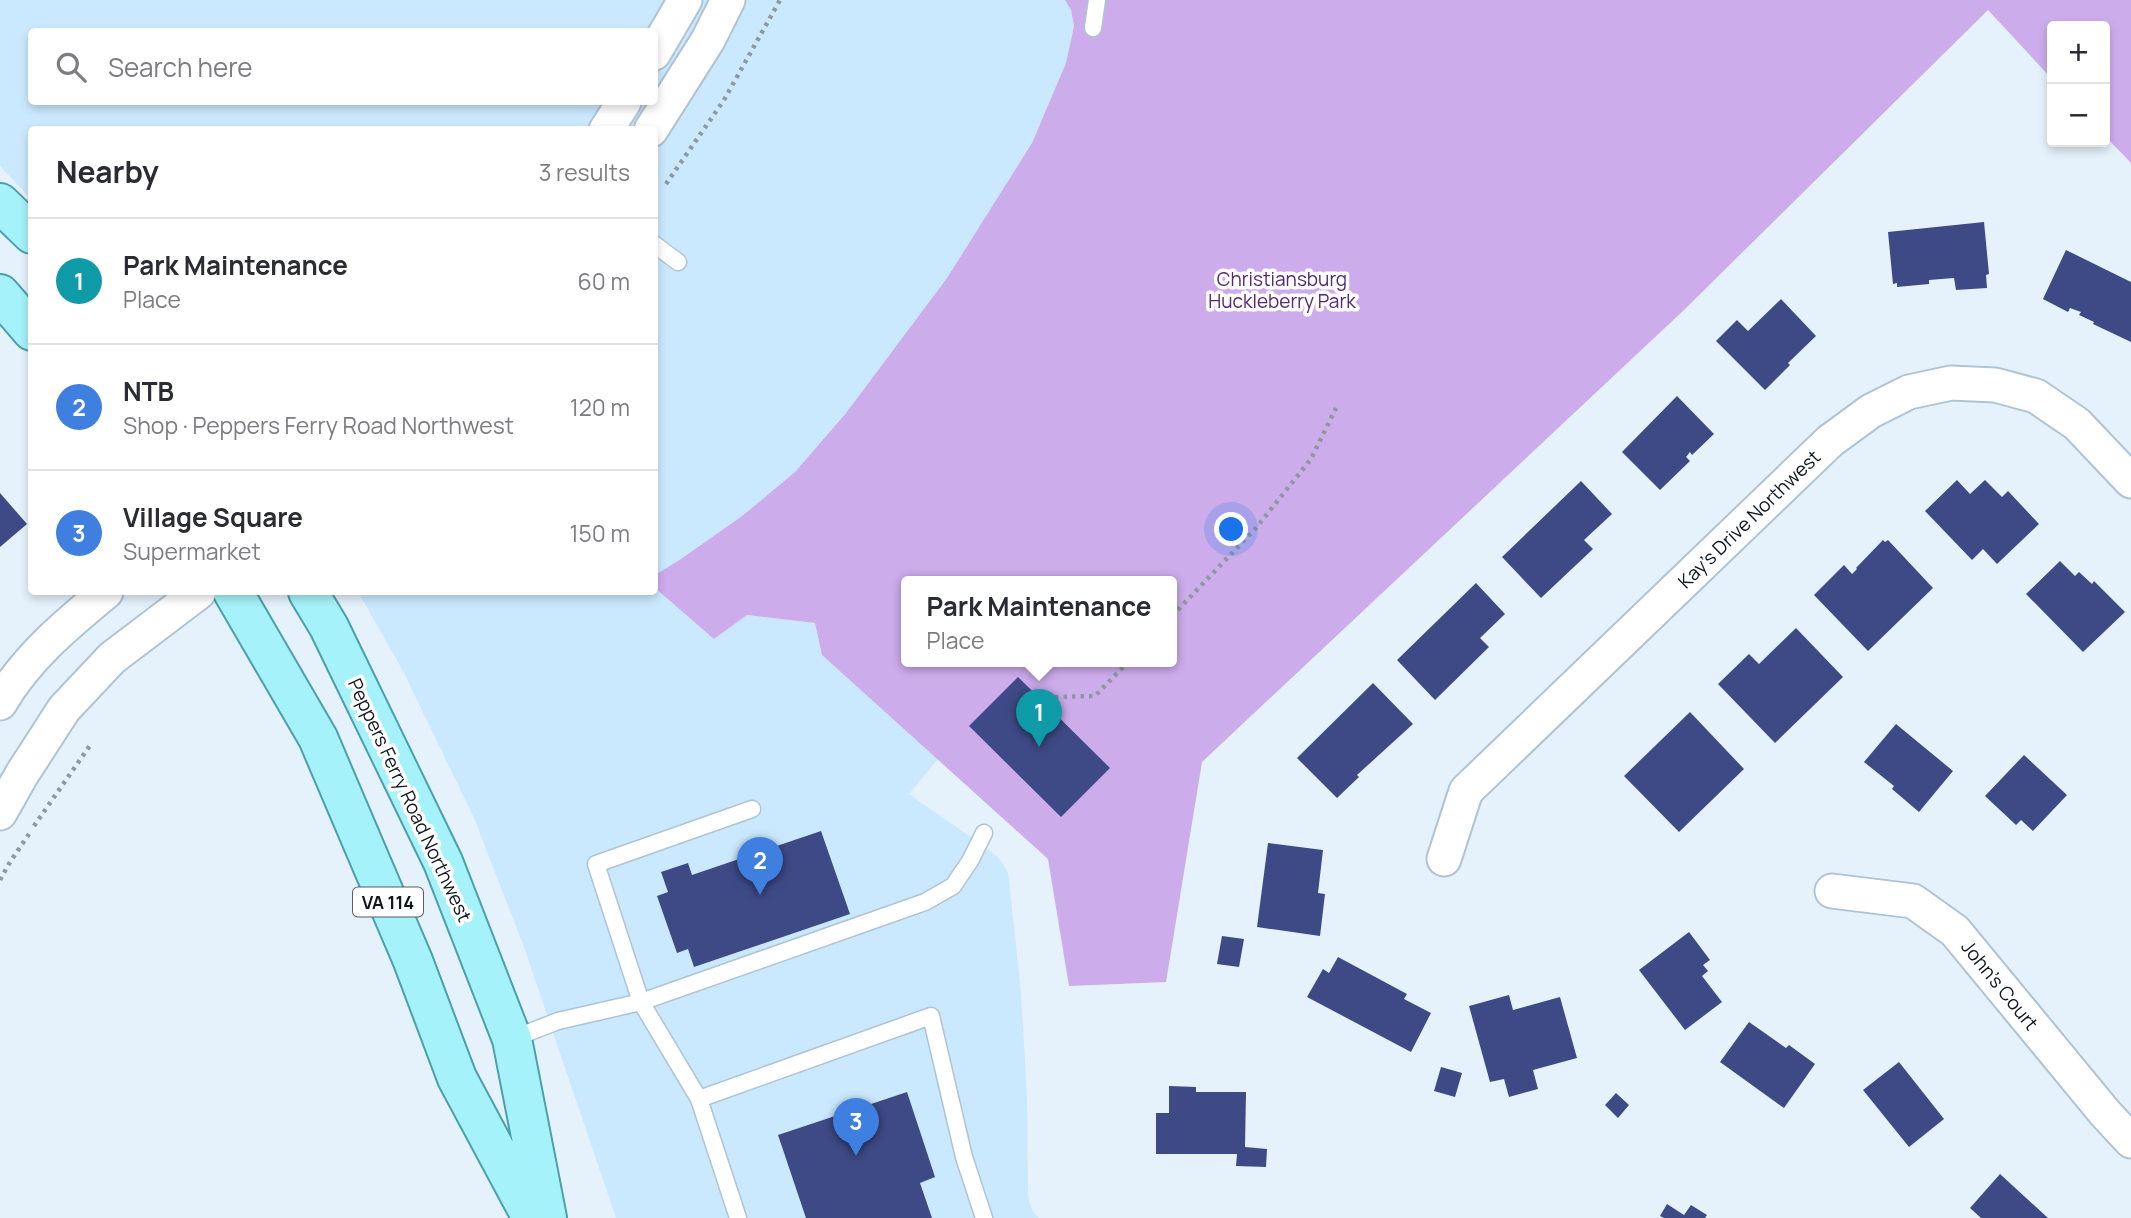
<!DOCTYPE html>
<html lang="en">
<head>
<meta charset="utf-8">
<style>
  :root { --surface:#fff; --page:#f2f2f3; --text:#2b2b33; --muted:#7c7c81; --line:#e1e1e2; --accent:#d93025 }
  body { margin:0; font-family:Manrope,sans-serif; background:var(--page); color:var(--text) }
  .controls { position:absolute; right:21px; top:21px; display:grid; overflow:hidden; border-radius:7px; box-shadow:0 4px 10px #0003 }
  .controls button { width:63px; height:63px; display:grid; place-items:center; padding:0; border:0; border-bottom:2px solid var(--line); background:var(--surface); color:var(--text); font:35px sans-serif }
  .you { position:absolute; left:1232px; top:530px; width:24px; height:24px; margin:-18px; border:5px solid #fff; border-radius:50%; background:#1a73e8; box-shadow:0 0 0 10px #1a73e833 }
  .badge { display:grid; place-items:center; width:46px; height:46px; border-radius:50%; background:var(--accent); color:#fff; font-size:23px; font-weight:700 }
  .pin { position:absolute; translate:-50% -58px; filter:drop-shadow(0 2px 4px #0008) }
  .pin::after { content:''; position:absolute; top:37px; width:24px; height:21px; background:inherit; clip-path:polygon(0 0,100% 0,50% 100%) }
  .popup { position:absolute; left:901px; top:576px; width:276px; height:91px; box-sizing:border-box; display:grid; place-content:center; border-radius:7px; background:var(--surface); filter:drop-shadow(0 2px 5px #0005); font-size:23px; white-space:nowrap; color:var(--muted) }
  .popup b { font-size:26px; color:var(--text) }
  .popup::after { content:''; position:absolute; left:50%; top:100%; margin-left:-14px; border:14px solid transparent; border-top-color:var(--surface) }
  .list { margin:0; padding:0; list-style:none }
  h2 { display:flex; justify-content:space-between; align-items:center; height:91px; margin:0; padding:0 28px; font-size:30px }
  h2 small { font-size:23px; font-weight:400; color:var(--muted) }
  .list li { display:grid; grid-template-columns:46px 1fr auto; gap:21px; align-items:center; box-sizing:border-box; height:126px; padding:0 28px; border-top:2px solid var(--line) }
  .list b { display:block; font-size:26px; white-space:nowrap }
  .list p { margin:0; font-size:23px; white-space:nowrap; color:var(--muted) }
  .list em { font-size:23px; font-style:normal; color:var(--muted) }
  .icon { flex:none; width:38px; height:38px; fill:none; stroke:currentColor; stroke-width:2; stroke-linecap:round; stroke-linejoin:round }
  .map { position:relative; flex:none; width:2131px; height:1218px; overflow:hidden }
  .search { position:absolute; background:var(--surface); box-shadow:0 4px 10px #0003; left:28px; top:28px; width:630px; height:77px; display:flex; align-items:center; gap:18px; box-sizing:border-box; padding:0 24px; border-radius:7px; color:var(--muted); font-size:26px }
  .panel { position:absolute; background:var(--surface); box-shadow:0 4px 10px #0003; left:28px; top:126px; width:630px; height:469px; border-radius:7px }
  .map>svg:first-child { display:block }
  .built { fill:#cbe9fe; fill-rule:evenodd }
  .green { fill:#cdacec; fill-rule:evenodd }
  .building { fill:#3e4a86 }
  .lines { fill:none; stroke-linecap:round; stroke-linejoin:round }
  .lane-casing { stroke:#aec4d4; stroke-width:19 }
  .street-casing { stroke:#aec4d4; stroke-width:37 }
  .primary-casing { stroke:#4aa0ab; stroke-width:42 }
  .path { stroke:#8d98a0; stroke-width:4.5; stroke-dasharray:3.5 5; stroke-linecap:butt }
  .lane { stroke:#fff; stroke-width:16 }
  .street { stroke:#fff; stroke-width:33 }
  .primary { stroke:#a6f2fa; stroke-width:38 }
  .labels { text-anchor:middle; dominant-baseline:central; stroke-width:7; stroke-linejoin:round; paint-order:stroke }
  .shield { fill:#fff; stroke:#575d61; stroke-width:2 }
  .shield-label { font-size:18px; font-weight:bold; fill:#0f171d }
  .park-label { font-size:19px; fill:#542875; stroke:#fff }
  .street-label { font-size:19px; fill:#0f171d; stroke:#fff }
</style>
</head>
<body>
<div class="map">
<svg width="2131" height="1218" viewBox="0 0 2131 1218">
  <rect width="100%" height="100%" fill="#e5f2fc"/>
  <path class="built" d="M0 0H1065L1071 10 1074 26 1066 63 1032 143 947 278 846 413 795 472 742 516 681 559 655 575 654 130H32L31 199 0 166ZM32 32H654V102H32Z
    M655 588 714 639 747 615 815 623 822 655 938 759 909 794 989 850 999 858 1008 872 1021 992 1027 1098 1028 1196 1032 1210 1039 1218H616L524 947 474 818 403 671 358 592H654Z"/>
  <path class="green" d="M1065 0H2131V163L2105 136V26H2052V79L1988 10 1684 310 1202 762 1166 982 1069 986 1048 859 822 655 815 623 747 615 714 639 655 588V575L681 559 742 516 795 472 846 413 947 278 1032 143 1066 63 1074 26 1071 10ZM906 581H1172V661H906Z"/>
  <path class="building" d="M1984 222 1989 274 1986 275 1987 288 1956 290 1954 278 1929 280V284L1897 287V283L1893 284 1888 232Z
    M2066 250 2131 282V342L2093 324 2094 322 2079 315 2081 312 2070 308 2068 312 2043 299Z
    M1781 299 1816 336 1788 363 1790 365 1765 390 1716 341 1737 320 1748 331Z
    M1677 396 1714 434 1692 455 1690 452 1686 457 1690 461 1660 490 1622 452Z
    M1957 480 1970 494 1985 480 2002 497 2008 491 2039 524 1997 564 1983 549 1972 560 1925 511Z
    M1581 481 1612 514 1584 540 1593 549 1541 598 1502 557Z
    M0 493 27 524 0 547Z
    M1883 540 1885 542 1888 540 1933 588 1868 651 1814 595 1844 565 1852 574 1857 569 1856 568Z
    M2060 561 2075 576 2079 572 2092 584 2094 581 2125 612 2083 652 2026 594Z
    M1476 583 1505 614 1480 638 1489 647 1435 700 1397 660Z
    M1796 628 1843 677 1775 743 1718 684 1749 654 1759 664Z
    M1018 677 1110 768 1061 817 969 726Z
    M1373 683 1413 724 1357 775 1359 777 1337 798 1297 758Z
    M1690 712 1744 769 1679 832 1624 776Z
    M1896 724 1953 771 1919 812 1892 789 1894 786 1864 762Z
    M2024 755 2067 795 2033 831 2021 820 2016 825 1985 796Z
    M821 831 850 914 694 967 688 949 677 953 657 896 668 892 661 872 688 863 692 875Z
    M1268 843 1323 850 1318 893 1325 894 1320 936 1257 927Z
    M1689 932 1710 960 1703 965 1708 971 1702 976 1722 1002 1685 1030 1639 970Z
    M1222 936 1244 939 1239 967 1217 964Z
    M1338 957 1407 994 1404 999 1431 1013 1411 1052 1307 997 1323 969 1329 973Z
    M1509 995 1513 1010 1560 997 1577 1058 1533 1070 1538 1089 1509 1097 1504 1079 1490 1082 1469 1006Z
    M1749 1022 1786 1048 1789 1045 1815 1064 1784 1108 1720 1062Z
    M1899 1062 1944 1119 1909 1147 1863 1090Z
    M1441 1067 1462 1073 1455 1097 1434 1091Z
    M1169 1086 1196 1087V1092H1246L1245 1147 1267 1149 1266 1167 1236 1166 1237 1154H1156V1113H1169Z
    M907 1092 935 1177 920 1183 932 1218H806L778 1135Z
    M1616 1093 1629 1105 1618 1118 1605 1105Z
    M2000 1174 2048 1218H1981L1970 1208Z
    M1667 1204 1684 1215 1691 1205 1707 1215 1705 1218H1664L1660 1216Z"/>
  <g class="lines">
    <g class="lane-casing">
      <path id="lane" d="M1093 28 1097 0
        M654 244 678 262
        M512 1039 558 1021 641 1002 925 902 953 886 970 861 984 833
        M699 1099 931 1016 964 1157 984 1218
        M738 1218 699 1099 641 1002 596 864 752 809"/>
    </g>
    <g class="street-casing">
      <path id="street" d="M654 53 685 0
        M606 130 624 102
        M651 130 708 40 728 0
        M0 703C26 658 67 624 106 592
        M0 813 22 774 64 709 112 658 199 592
        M1444 859 1466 791 1830 441 1871 411 1909 392 1951 383 1995 385 2036 396 2077 424 2131 481
        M1832 891 1913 901 1955 931 2105 1113 2131 1141"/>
    </g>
    <g class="primary-casing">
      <path id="primary" d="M0 203 32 234
        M0 294 32 331
        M233 592 318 738 413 961 457 1078 532 1218
        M308 592 329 627 443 862 512 1039 547 1218"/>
    </g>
    <path class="path" d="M666 184 724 100 780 0
      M1172 616 1256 528 1311 459 1336 408
      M1055 697 1095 696 1129 661
      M34 826 91 744
      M0 880 10 862 29 834"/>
    <use href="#lane" class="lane"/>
    <use href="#street" class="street"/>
    <use href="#primary" class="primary"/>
  </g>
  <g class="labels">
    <rect class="shield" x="353" y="887.5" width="70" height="29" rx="5"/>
    <g class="shield-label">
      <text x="388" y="902">VA 114</text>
    </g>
    <g class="park-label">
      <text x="1282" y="279">Christiansburg<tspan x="1282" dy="22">Huckleberry Park</tspan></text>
    </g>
    <g class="street-label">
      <text transform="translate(1749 519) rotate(-44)">Kay's Drive Northwest</text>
      <text transform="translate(410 800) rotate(65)">Peppers Ferry Road Northwest</text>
      <text transform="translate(2000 985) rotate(51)">John's Court</text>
    </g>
  </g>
</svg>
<div class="controls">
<button>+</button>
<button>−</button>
</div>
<div class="you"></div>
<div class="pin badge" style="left:1039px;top:747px;background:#0f9aa8">1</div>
<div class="popup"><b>Park Maintenance</b>Place</div>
<div class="pin badge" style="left:760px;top:895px;background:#3f7fe0">2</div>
<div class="pin badge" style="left:856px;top:1156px;background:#3f7fe0">3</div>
<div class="search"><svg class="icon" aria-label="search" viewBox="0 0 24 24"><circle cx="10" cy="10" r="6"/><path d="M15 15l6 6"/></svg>Search here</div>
<section class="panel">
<h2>Nearby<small>3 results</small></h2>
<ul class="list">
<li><span class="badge" style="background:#0f9aa8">1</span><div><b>Park Maintenance</b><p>Place</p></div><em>60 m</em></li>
<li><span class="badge" style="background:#3f7fe0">2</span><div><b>NTB</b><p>Shop · Peppers Ferry Road Northwest</p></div><em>120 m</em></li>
<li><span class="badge" style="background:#3f7fe0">3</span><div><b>Village Square</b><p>Supermarket</p></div><em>150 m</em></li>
</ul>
</section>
</div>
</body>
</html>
